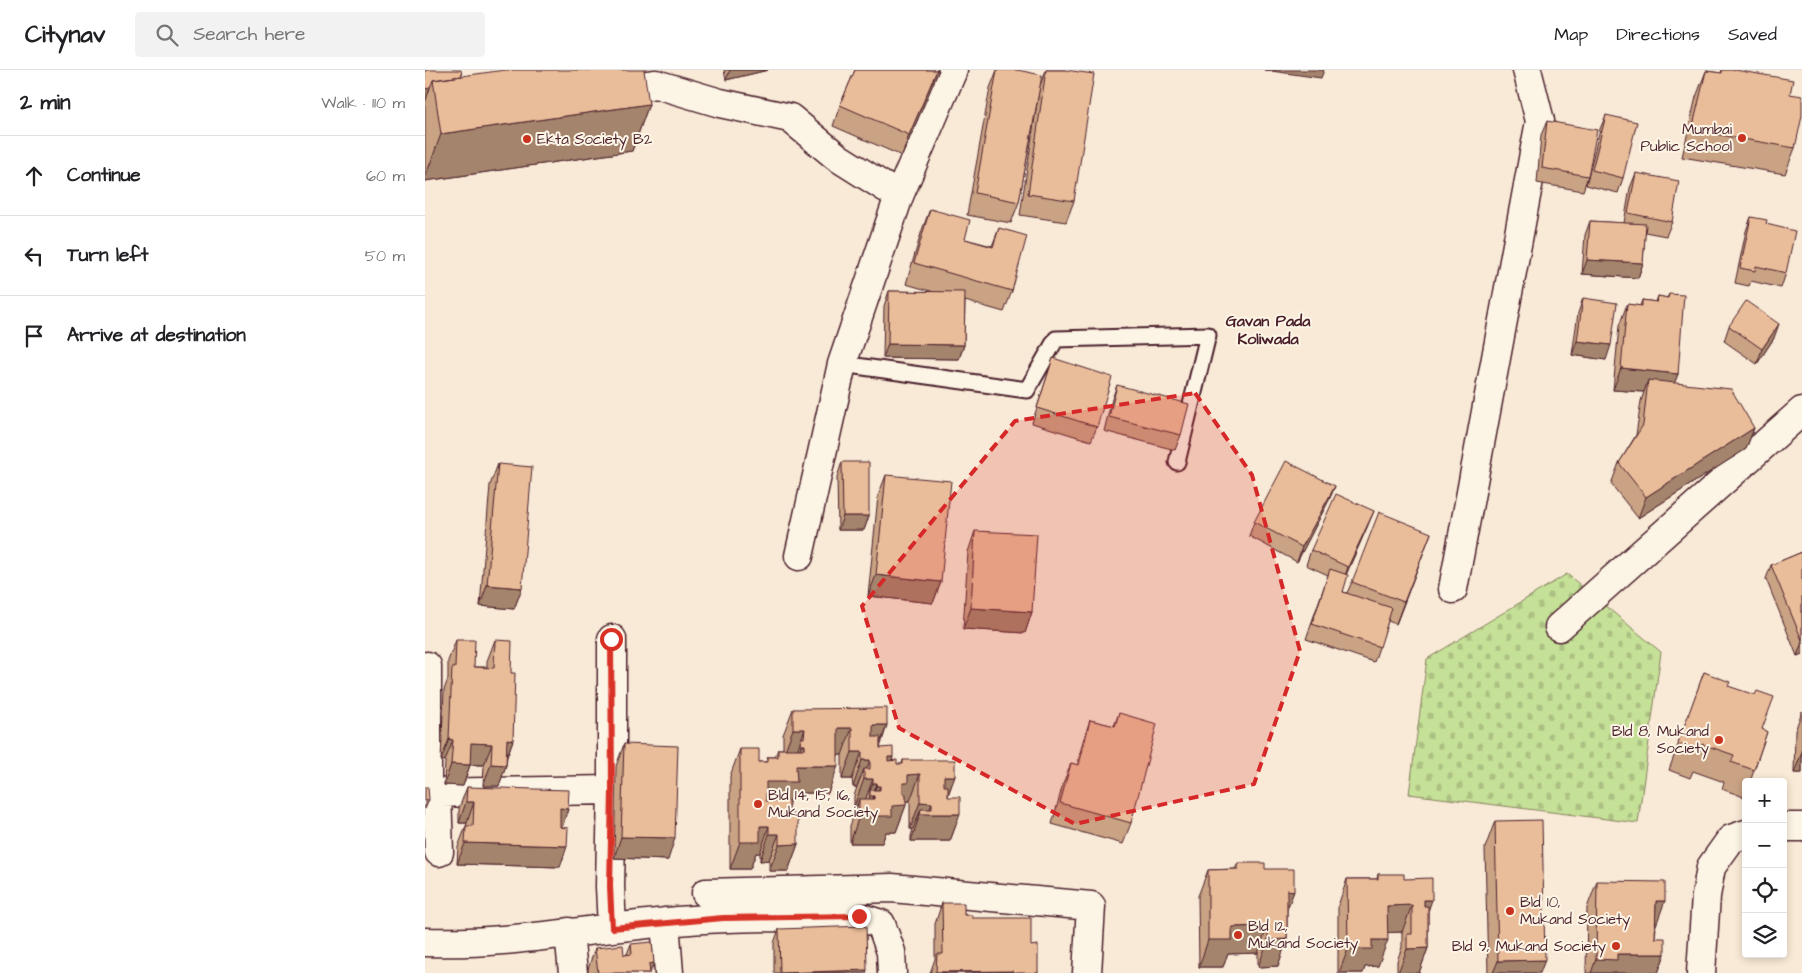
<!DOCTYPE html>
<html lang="en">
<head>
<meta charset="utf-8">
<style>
  :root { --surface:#fff; --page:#f2f2f2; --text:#202124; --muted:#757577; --line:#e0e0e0 }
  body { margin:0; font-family:"Architects Daughter",sans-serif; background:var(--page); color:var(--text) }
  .controls { position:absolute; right:15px; bottom:15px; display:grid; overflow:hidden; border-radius:5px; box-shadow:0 2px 8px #0003 }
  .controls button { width:45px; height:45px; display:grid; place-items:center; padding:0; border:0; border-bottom:1px solid var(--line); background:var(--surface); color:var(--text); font:25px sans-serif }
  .stop { position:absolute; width:15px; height:15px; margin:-11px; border:4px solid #d93025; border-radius:50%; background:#fff }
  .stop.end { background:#d93025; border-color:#fff; box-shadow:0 1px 5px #0008 }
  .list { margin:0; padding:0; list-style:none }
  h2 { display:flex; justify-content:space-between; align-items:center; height:65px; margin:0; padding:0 20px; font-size:21px }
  h2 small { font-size:16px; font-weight:400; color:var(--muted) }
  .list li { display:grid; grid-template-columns:32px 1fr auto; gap:15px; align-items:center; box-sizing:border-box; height:80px; padding:0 20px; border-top:1px solid var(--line) }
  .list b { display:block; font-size:19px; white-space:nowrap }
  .list em { font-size:16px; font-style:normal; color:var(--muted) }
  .icon { flex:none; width:28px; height:28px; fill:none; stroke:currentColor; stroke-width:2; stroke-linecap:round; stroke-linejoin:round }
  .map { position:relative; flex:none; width:1377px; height:903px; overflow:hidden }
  header { display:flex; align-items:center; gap:30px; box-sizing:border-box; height:70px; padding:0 25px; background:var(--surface); border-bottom:1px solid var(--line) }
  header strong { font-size:24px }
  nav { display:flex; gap:28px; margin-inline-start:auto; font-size:18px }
  .search { width:350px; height:45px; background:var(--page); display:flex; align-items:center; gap:12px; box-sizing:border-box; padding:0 18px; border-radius:5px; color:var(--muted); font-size:19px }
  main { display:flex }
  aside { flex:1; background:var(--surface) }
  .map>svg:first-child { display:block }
  .cemetery { fill:url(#cemetery-stones); stroke:#888061 }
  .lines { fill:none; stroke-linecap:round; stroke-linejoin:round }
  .lane-casing { stroke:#4a1f2b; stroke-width:19 }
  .street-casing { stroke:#4a1f2b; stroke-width:31 }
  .lane { stroke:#fcf5e5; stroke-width:15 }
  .street { stroke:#fcf5e5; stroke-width:28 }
  .wall { fill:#c9a384; stroke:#4a1f2b }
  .shaded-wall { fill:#a4846c; stroke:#4a1f2b }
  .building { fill:#eabd9a; stroke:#4a1f2b }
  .route { stroke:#d93025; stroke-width:6 }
  .marked { fill:#d62828; fill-opacity:0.2; stroke:#d62828; stroke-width:4; stroke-dasharray:10 6; stroke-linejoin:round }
  .poi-dot { fill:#c8321e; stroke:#fcf5e5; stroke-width:2 }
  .labels { text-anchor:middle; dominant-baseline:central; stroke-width:4; stroke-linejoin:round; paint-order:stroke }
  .poi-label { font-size:15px; fill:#4a1f2b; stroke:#fcf5e5; text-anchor:start }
  .neighbourhood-label { font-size:16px; font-weight:bold; fill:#4a1f2b; stroke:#fcf5e5 }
</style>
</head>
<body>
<header>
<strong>Citynav</strong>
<div class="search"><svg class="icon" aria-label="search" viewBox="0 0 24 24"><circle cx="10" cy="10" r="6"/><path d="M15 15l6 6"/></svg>Search here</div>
<nav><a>Map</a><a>Directions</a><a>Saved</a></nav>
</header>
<main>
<aside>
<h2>2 min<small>Walk · 110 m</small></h2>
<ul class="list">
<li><svg class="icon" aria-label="ahead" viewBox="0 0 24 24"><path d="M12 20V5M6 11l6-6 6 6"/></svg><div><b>Continue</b></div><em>60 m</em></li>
<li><svg class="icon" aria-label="left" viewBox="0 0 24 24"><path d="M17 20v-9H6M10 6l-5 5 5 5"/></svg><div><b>Turn left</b></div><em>50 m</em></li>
<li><svg class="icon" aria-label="arrive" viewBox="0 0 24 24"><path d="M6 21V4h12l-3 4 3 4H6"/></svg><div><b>Arrive at destination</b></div></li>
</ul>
</aside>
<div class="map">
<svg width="1377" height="903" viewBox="0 0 1377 903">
  <defs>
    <pattern id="cemetery-stones" width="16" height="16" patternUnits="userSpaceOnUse" patternTransform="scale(1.25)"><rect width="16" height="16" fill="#c5e097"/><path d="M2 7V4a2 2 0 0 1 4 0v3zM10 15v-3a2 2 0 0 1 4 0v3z" fill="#abc082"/></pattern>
  </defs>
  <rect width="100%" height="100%" fill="#f8ead6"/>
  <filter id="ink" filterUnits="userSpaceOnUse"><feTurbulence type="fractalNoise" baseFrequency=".02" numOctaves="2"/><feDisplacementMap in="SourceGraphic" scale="10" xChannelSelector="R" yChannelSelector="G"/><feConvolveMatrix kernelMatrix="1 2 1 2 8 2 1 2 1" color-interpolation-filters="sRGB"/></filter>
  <g filter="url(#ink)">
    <path class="cemetery" d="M1142 504 1236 582 1213 753 984 724 1002 589Z"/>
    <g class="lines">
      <g class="lane-casing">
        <path id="lane" d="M417 294 602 320 631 269 783 265 752 392"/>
      </g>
      <g class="street-casing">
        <path id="street" d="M184 20 231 14 295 33 365 48 412 87 474 126
          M374 486 417 294 474 126 528 0
          M1028 519 1115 51 1102 0
          M1134 557 1377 341
          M187 569V720L185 816 187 858
          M2 596V723
          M0 723 187 720
          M12 723 14 782
          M1358 757H1377
          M281 823 467 818 666 836 662 903
          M240 852 244 903
          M144 862 148 903
          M0 872C84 875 169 858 253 851 313 846 374 847 434 847L456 854 466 882 467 903
          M1276 903 1281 826 1286 797 1306 769 1321 764"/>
      </g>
      <use href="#lane" class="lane"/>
      <use href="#street" class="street"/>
    </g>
    <path class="wall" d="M0 0 37 6 224 34 207 81 0 111Z
      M299 0H343L301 10Z
      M430 0H514L477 86 408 56 415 35Z
      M572 0H592L614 18 621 0H640L649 131 641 152 595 145 614 20 594 132 586 153 542 145 565 18Z
      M1297 0 1365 24 1370 78 1360 104 1257 87 1271 27 1281 1 1296 3Z
      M1181 45 1198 108 1193 123 1161 115 1175 59Z
      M1122 51 1163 106 1158 121 1112 113 1116 65Z
      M1211 103 1247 152 1241 166 1220 162 1218 193 1213 208 1157 204 1160 165 1165 151 1199 153 1205 118Z
      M505 139 540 169 567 176 574 158 587 221 579 242 540 231 539 275 534 289 458 288 459 236 464 221 509 222 481 214 497 160Z
      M1326 147 1341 154 1361 203 1356 218 1326 211 1324 216 1310 213 1321 161Z
      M1244 224 1253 304 1249 313 1329 358 1321 379 1213 448 1186 414 1194 393 1211 365 1216 331 1219 322 1188 320 1194 256 1202 234 1215 236 1217 230 1231 232 1233 226 1242 228Z
      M1158 228 1181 290 1147 285 1153 243Z
      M1304 256 1349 268 1332 294 1299 271Z
      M628 288 672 357 666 371 607 353Z
      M692 315 756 365 750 380 679 361 687 329Z
      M417 392 444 446 439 460H413L412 407Z
      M73 394 97 518 89 539 55 536 65 415Z
      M461 405 516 512 508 533 443 526 453 426Z
      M910 416 904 430 872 492 824 466 829 452Z
      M943 455 921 504 918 522 922 523 927 512 998 484 971 554 963 551 949 592 881 569 903 505 881 495 886 480Z
      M550 461 607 542 600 563 538 559 543 482Z
      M1377 482V584L1372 586 1341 509 1346 495Z
      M31 570 49 597H62V591L70 570 86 603 88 670 82 687 81 695 74 716H58L59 695H45L38 716 19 715 20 691 16 690 19 620 23 609V591Z
      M1279 602 1303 616 1337 659 1342 662 1325 712H1321V723L1319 727 1297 719 1299 712 1268 701 1265 708 1244 700Z
      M368 639 462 655 455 678 468 687 467 690 472 694H477L478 690 530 706 523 725V727L535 744 525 771H486V766L488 759H485V731H481V735L471 762H461L457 773H425V756L432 736H429V726L432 717H428L427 709H417V685H413L403 723H368L364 733V744L373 774 363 801H344V790L335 791V783H331L325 799H305V706L315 679 334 692H341L343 687H350L353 679H358V665Z
      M1377 641V703H1369L1370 661Z
      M694 643 706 753 698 774 627 754 638 714 646 693 652 695 658 671 665 650 689 656Z
      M199 674 243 790 189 788 191 696Z
      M42 717 143 739 137 758 142 776 135 797 32 794 33 777 41 756 42 753H34V738Z
      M1070 751 1115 903H1063L1060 778Z
      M813 793 840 799 869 821 862 839V869L853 896 833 897V883L803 884 798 897H774L773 826 783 800 810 799Z
      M953 804 979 809 1003 842V878L994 903H972V891L977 877V862H963L953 896 940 897 938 903H913V836L922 809H952Z
      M1172 811 1231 858 1230 868 1240 884 1233 903H1161L1162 838Z
      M517 833 547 848 606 876 613 903H505L510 889V854Z
      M354 859 441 903H349V873Z
      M206 874 225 903H163V899L170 878 199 885 202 884Z"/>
    <path class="shaded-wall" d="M305 0H343L301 10Z
      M512 0H514L477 86 484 65Z
      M839 0H899L896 8Z
      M5 18 0 33V19Z
      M224 34 207 81 0 111V108L16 64Z
      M1162 190 1218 193 1213 208 1157 204Z
      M1354 254 1349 268 1332 294 1337 279Z
      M1152 271 1186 275 1181 290 1147 285Z
      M463 274 539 275 534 289 458 288Z
      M1196 298 1253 304 1245 325 1223 310 1219 322 1188 320Z
      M1329 358 1321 379 1213 448 1221 427Z
      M910 416 904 430 872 492 877 477Z
      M949 441 943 455 918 512 923 497Z
      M418 446H444L439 460H413Z
      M1006 463 998 484 971 554 979 532Z
      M451 505 516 512 508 533 443 526Z
      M62 515 97 518 89 539 55 536Z
      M546 538 607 542 600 563 538 559Z
      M1377 572V584L1372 586Z
      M448 655H462L452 682H438Z
      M413 658H427L417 685H403Z
      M368 659H380L370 686H358Z
      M24 669 28 670 20 691 16 690Z
      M82 669 88 670 80 691Z
      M46 673 67 674 59 695 38 694Z
      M376 675H380L372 696H413L403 723H368L362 738 331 739 341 712 367 702Z
      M427 682H437L427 709H417Z
      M1377 682V703H1369Z
      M463 687H468L458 714Z
      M437 690H445L439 707V699L432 717H428Z
      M26 694 45 695 38 716 19 715Z
      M66 694 81 695 74 716H58Z
      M495 704 485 731H476L481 735 471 762H461L457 773H425L434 746H438L445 726V720L448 713H452L447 726H448L451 716H455L445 742 449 726 442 746 467 736 483 705Z
      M519 706H530L520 733 509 732Z
      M439 709H448L438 736 434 729 432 736H429Z
      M0 730H4L0 739Z
      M41 732H49L42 753H34Z
      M495 732 507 733 503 744H535L525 771H486L495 744 496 739 488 759H485Z
      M135 738 143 739 136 760H128Z
      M335 756H344L335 783H331L325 799H305L315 772Z
      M344 764H354L344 790 335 791Z
      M196 767 250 768 243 790 189 788Z
      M40 773 142 776 135 797 32 794Z
      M373 774 363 801H344L354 775Z
      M862 820 869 821 859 847Z
      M999 830H1007L998 856Z
      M1231 831H1240L1230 858Z
      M987 835 977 862 953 863 962 836Z
      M843 856 833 883 803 884 798 897H774L783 870 807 857Z
      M862 869 853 896 833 897 843 870Z
      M947 870H963L953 896 940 897 938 903H914L923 879Z
      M1003 878 994 903H973L982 879Z
      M1192 884H1240L1233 903H1166L1171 889Z
      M1120 890 1115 903H1068L1073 891Z
      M229 893 225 903 224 894Z
      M442 900 441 903H355Z
      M588 901 587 903H511V902Z"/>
    <path class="building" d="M0 0H36L37 6 8 10 5 18 0 19Z
      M80 0H219L224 34 16 64 8 10Z
      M430 0H512L484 65 415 35Z
      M572 0H592L617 5 594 132 550 123Z
      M621 0H640L669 4 649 131 603 124Z
      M1297 0H1310L1368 10 1365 24 1377 26V46L1370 78 1267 60 1281 1 1297 3Z
      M1181 45 1212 52 1198 108 1167 100Z
      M1122 51 1172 60 1163 106 1117 98Z
      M1211 103 1254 111 1247 152 1203 143Z
      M505 139 545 150 540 169 568 177 574 158 602 166 587 221 489 193Z
      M1326 147 1342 150 1341 154 1370 161 1361 203 1331 196 1330 201 1315 198Z
      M1165 151 1221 154 1218 193 1162 190Z
      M464 221 540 222 539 275 463 274Z
      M1244 224 1259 225 1253 304 1196 298 1202 234 1217 236V230L1232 232 1233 226 1243 228Z
      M1158 228 1192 233 1186 275 1152 271Z
      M1321 231 1354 254 1337 279 1304 256Z
      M628 288 687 307 672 357 612 338Z
      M1223 310 1306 319 1329 358 1221 427 1194 393 1218 355Z
      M692 315 764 334 756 365 684 347Z
      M861 391 910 416 877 477 829 452Z
      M417 392H444V446H418Z
      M73 394 107 397 97 518 62 515Z
      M461 405 526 411 516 512 451 505Z
      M911 424 949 441 923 497 886 480Z
      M954 442 1006 463 979 532 927 512Z
      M550 461 612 464 607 542 546 538Z
      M1377 482V570L1346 495Z
      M905 499 923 505 918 522 967 538 955 577 887 554Z
      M31 570H50L49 597 69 598 70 570 87 571 86 603H90L88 670 82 669 81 695 66 694 67 674 46 673 45 695 26 694 28 670 24 669 27 598H30Z
      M1279 602 1305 612 1303 616 1330 625 1332 621 1349 627 1337 659 1342 662 1329 700 1306 692 1309 685 1277 674 1275 681 1253 673Z
      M462 638V655H448V667H455V678L468 677V687H463V691L472 690V694H478V690H530V706H519V716H523V727H535V744H495L496 739H507V733L495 732V704L483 705V713H478V724H481V735L467 736V746H434V729H449V726H445V720H455V716H451L452 713H448V709H439V699H445V690H437V682H427V658H413V696H371L372 712H341V731H364V744H373V774L354 775V764H344V756H335V772H315V679H334V692H343V687H353V679H380V675H376V668H379L380 659H368V639Z
      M694 643 732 654 706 753 635 733 646 693 654 695 665 650 690 656Z
      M199 674 253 676 250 768 196 767Z
      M0 717H3L4 730H0Z
      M42 717 144 720 143 739 135 738V757L143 758 142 776 40 773 41 756H48L49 732H41Z
      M1117 750 1120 890 1073 891 1070 751Z
      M813 793H840V799H869V821L862 820V869L843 870V856L807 857V870H783V800L813 799Z
      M953 804H979V809L1007 808V830H999V836H1003V878L982 879V864H987V835L962 836 963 870H947V879H923L922 809H953Z
      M1172 811 1240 812V831H1231L1230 868H1240V884H1192V890L1171 889Z
      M517 833H539V845H547V848H606V876L613 875V903H588V901L511 902 512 884H518Z
      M441 856 442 900 355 903 354 859Z
      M227 872 229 893 224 894 225 903H173L170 878 198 875 199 885 207 884 206 874Z"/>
  </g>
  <g class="lines" filter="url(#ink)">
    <path class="route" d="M186 569 187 720 185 816 187 858 298 848 434 846"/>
  </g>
  <path class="marked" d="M770 323 827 405 875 581 829 714 650 754 474 658 437 536 590 351Z"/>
  <g class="poi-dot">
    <circle cx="1317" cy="68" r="5"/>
    <circle cx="102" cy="69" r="5"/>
    <circle cx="1294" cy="670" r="5"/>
    <circle cx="333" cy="734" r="5"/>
    <circle cx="1085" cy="841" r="5"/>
    <circle cx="813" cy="865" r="5"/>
    <circle cx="1191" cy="876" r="5"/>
  </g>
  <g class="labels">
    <g class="poi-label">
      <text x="1307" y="59" text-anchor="end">Mumbai<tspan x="1307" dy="17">Public School</tspan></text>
      <text x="112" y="69">Ekta Society B2</text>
      <text x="1284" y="661" text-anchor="end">Bld 8, Mukand<tspan x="1284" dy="17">Society</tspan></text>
      <text x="343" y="725">Bld 14, 15, 16,<tspan x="343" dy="17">Mukand Society</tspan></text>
      <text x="1095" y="832">Bld 10,<tspan x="1095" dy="17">Mukand Society</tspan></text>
      <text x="823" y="856">Bld 12,<tspan x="823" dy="17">Mukand Society</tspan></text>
      <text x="1181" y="876" text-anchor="end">Bld 9, Mukand Society</text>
    </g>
    <g class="neighbourhood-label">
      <text x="843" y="251">Gavan Pada<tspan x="843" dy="18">Koliwada</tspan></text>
    </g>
  </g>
</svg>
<div class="controls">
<button>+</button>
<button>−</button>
<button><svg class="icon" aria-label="locate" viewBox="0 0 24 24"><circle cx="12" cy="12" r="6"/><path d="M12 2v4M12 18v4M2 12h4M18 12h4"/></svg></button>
<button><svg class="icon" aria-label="layers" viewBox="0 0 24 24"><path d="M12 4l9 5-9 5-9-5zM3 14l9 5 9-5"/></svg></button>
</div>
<div class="stop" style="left:186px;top:569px"></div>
<div class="stop end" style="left:434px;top:846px"></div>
</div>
</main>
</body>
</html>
